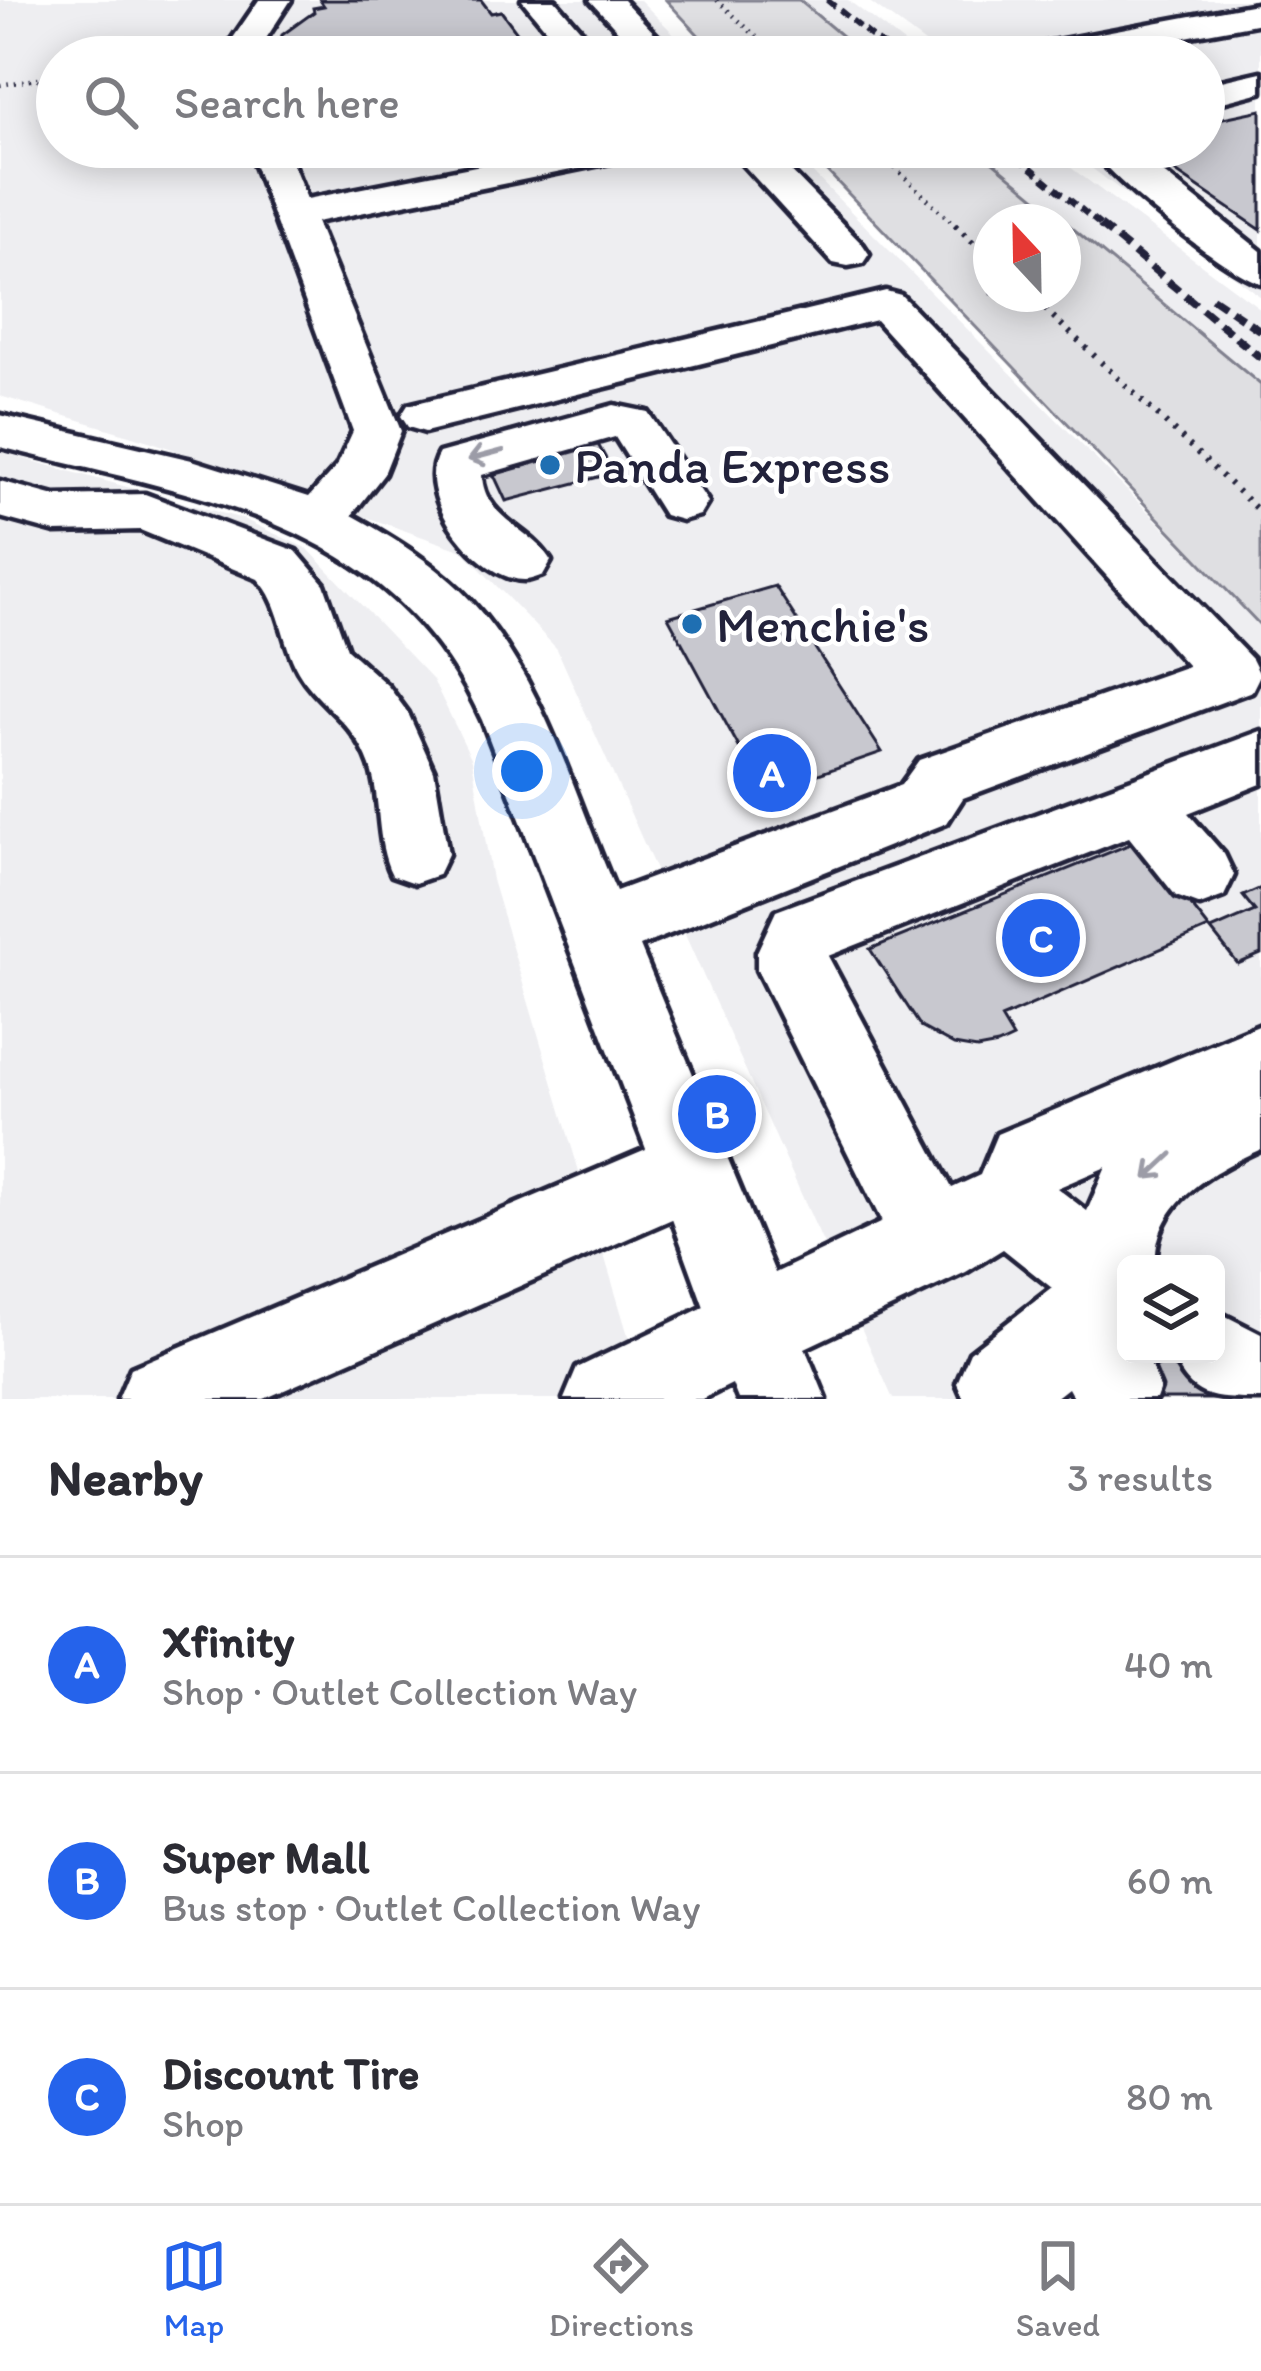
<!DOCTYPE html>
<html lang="en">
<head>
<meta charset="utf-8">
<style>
  :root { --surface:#fff; --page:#f2f2f3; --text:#2b2b33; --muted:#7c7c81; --line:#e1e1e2; --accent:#2563eb }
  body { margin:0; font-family:Itim,sans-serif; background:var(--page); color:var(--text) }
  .controls { position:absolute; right:36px; bottom:36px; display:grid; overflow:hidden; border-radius:18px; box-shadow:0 6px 30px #0003 }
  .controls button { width:108px; height:108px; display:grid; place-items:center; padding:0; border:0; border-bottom:3px solid var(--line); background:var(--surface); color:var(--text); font:60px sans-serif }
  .compass { position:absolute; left:973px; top:204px; width:108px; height:108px; border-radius:50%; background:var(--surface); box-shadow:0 6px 30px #0003; rotate:338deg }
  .you { position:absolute; left:522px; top:771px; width:42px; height:42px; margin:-30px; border:9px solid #fff; border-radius:50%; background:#1a73e8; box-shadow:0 0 0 18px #1a73e833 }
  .badge { display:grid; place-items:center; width:78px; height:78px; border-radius:50%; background:var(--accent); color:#fff; font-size:39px; font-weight:700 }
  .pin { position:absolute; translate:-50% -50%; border:6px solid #fff; box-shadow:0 3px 12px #0006 }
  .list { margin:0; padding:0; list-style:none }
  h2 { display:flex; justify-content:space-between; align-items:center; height:156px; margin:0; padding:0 48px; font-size:51px }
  h2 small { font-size:39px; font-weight:400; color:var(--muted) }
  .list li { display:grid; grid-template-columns:78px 1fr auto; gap:36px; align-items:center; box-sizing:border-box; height:216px; padding:0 48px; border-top:3px solid var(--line) }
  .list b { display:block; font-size:45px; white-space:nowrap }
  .list p { margin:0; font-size:39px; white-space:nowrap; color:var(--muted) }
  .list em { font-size:39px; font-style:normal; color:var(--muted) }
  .icon { flex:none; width:66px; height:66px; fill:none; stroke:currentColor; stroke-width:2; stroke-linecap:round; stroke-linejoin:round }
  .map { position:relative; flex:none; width:1261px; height:1399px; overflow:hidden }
  .search { position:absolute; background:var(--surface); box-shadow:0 6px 30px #0003; left:36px; right:36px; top:36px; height:132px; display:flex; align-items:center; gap:30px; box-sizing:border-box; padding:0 42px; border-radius:66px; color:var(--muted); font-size:45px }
  .sheet { height:804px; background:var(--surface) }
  nav { display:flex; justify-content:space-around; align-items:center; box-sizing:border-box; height:168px; border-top:3px solid var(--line); background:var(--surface); font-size:33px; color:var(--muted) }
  nav a { display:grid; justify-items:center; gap:6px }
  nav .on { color:var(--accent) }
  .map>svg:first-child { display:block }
  .built { fill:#eeeef1; fill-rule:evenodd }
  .green { fill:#dfdfe2; stroke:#80808e; stroke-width:3; fill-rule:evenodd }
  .building { fill:#c8c8cf; stroke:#22223b; stroke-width:3 }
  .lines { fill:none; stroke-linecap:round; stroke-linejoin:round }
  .minor-casing { stroke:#22223b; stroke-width:9 }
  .path-far1 { stroke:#22223b; stroke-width:4.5; stroke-dasharray:1.5 6; stroke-linecap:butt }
  .path { stroke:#22223b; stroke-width:6; stroke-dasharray:3 8; stroke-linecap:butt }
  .minor { fill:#fff; fill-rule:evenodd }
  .rail-far1 { stroke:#22223b; stroke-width:6; stroke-dasharray:10 6; stroke-linecap:butt }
  .rail { stroke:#22223b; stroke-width:8; stroke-dasharray:14 8; stroke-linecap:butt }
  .oneway { stroke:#9c9ca7 }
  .poi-dot { fill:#1f6fb2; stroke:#fff; stroke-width:4.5 }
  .labels { text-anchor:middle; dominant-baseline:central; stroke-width:9; stroke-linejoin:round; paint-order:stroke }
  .poi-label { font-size:51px; fill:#22223b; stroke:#fff; text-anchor:start }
</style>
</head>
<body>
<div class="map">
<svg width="1261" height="1399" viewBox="0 0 1261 1399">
  <rect width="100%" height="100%" fill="#fff"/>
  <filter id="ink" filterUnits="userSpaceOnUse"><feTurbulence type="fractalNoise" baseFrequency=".00833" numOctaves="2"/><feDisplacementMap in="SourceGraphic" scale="24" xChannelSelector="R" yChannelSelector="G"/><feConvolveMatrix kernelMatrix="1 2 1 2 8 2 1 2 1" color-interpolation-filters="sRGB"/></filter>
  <g filter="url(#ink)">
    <path class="built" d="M0 0H640L697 57H57V147H787L1261 626V1399H893L557 649 463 551 152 442 0 396ZM1126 1264H1216V1354H1126Z
      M797 0H848L922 57H865Z
      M867 0H1261V297L1064 147H1204V57H944Z
      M974 147H1043L1261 309V385Z
      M0 452 243 519 308 549 433 680 472 760 492 880 647 1399H0Z"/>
    <path class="green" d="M666 0H799L867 57H719Z
      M804 147H975L1261 385V626ZM1063 222V294H991V222Z"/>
    <path class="building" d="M320 0H481L491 13 501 11 519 35 508 37 522 57H276L282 35 314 12 313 8 324 6Z
      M1261 110V230L1139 147H1204V122Z
      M591 432 614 473 506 501 486 458Z
      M775 586 882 752 764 793 668 617Z
      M1140 840 1209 928 1001 1018 1013 1038 998 1045 977 1049 954 1045 921 1027 870 949Z
      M1261 888V954L1238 964 1211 930 1255 911 1243 896Z
      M1182 1354 1213 1399H1095Z"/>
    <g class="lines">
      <g class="minor-casing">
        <path id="minor" d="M259 0H291L254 57H220Z
          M522 0H555L604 57H569Z
          M590 0H623L677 57H642Z
          M1261 3V23L1078 57H1008L1025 47Z
          M1261 72V92L1204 107V85Z
          M248 147H286L307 199 573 147H649L643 155 630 158 316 222 401 431 384 474 352 515C395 539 438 565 472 602 543 679 575 797 616 891L901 785 919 760 1188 666 876 320 425 432 408 427 401 416 408 405 886 291 901 295 1252 659 1260 675 1252 691 963 798 947 823 640 946 775 1273 882 1222 757 970V952L776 911 1261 731V784L1188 813 1224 854 1234 875 1224 896 1200 905 1176 896 1129 837 828 956 952 1188 980 1175 997 1134 1261 1024V1149C1211 1172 1153 1203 1156 1264H1126V1354H1146L1160 1388 1156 1399H1074L1068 1388 1054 1399H964L957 1383 970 1352 1052 1288 1003 1249 966 1272 805 1348 826 1399H738L732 1384 702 1399H564L577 1368 704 1307 672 1219 264 1399H118L131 1368 646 1149 482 720C391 517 193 496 0 447V415L192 460 309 497 337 466 353 431ZM1106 1167 1087 1211 1057 1188Z
          M727 147H767L863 245 869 254 863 263 848 266 833 263Z
          M1089 147H1131L1261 251V283C1225 274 1111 179 1089 147Z
          M614 405 648 412 708 502 700 515 682 520 664 515 615 437 482 475C484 520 531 527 551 561L543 575C537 577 531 580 525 580 481 581 412 497 439 453Z
          M0 481 55 496 145 494 296 551 324 584 347 649 388 686 408 713 434 771 448 854 438 875 415 883 392 875C375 840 382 802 370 766 354 720 320 708 298 671 281 641 282 605 258 579L140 530 55 532 0 517Z
          M1216 1311 1261 1334V1399C1209 1399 1192 1399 1171 1354H1216Z"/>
      </g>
      <path class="path-far1" d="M717 0 778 57
        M174 57 203 52
        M0 85 57 76
        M873 147 958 228"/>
      <path class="path" d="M955 225 991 259
        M1029 294 1261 513"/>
      <use href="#minor" class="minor"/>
      <path class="rail-far1" d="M827 0 897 57
        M1006 147 1104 228"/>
      <path class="rail" d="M1100 225 1261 358
        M1212 298 1261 331"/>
    </g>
    <defs><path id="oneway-shaft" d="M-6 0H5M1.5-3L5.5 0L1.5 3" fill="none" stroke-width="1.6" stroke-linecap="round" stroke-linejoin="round" transform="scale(3)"/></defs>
    <g class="oneway">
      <use href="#oneway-shaft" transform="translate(486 455) rotate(165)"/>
      <use href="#oneway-shaft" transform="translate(1159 1166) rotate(137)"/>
    </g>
  </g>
  <g class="poi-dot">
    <circle cx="550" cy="465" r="12"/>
    <circle cx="692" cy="624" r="12"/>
  </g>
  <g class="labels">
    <g class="poi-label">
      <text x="574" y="465">Panda Express</text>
      <text x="716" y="624">Menchie's</text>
    </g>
  </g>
</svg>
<div class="controls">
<button><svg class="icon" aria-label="layers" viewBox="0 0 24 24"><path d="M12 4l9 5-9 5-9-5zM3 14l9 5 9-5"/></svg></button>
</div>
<svg class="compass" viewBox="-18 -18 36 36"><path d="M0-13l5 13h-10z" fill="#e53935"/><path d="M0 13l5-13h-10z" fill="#7c7c81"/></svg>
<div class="you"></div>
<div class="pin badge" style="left:772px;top:773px">A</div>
<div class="pin badge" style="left:717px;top:1114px">B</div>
<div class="pin badge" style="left:1041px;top:938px">C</div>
<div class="search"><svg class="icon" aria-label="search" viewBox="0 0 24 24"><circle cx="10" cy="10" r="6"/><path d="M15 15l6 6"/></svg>Search here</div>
</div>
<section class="sheet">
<h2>Nearby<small>3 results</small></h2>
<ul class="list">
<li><span class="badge">A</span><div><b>Xfinity</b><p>Shop · Outlet Collection Way</p></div><em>40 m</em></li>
<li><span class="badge">B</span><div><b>Super Mall</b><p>Bus stop · Outlet Collection Way</p></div><em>60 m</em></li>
<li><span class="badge">C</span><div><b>Discount Tire</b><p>Shop</p></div><em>80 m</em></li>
</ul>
</section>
<nav>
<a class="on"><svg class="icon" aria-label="map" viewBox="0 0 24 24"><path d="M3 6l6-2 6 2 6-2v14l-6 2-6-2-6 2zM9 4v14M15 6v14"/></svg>Map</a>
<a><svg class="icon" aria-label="directions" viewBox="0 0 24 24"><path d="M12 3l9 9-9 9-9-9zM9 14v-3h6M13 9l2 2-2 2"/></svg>Directions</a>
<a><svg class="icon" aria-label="saved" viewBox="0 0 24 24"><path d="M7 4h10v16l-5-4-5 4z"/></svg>Saved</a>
</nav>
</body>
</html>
